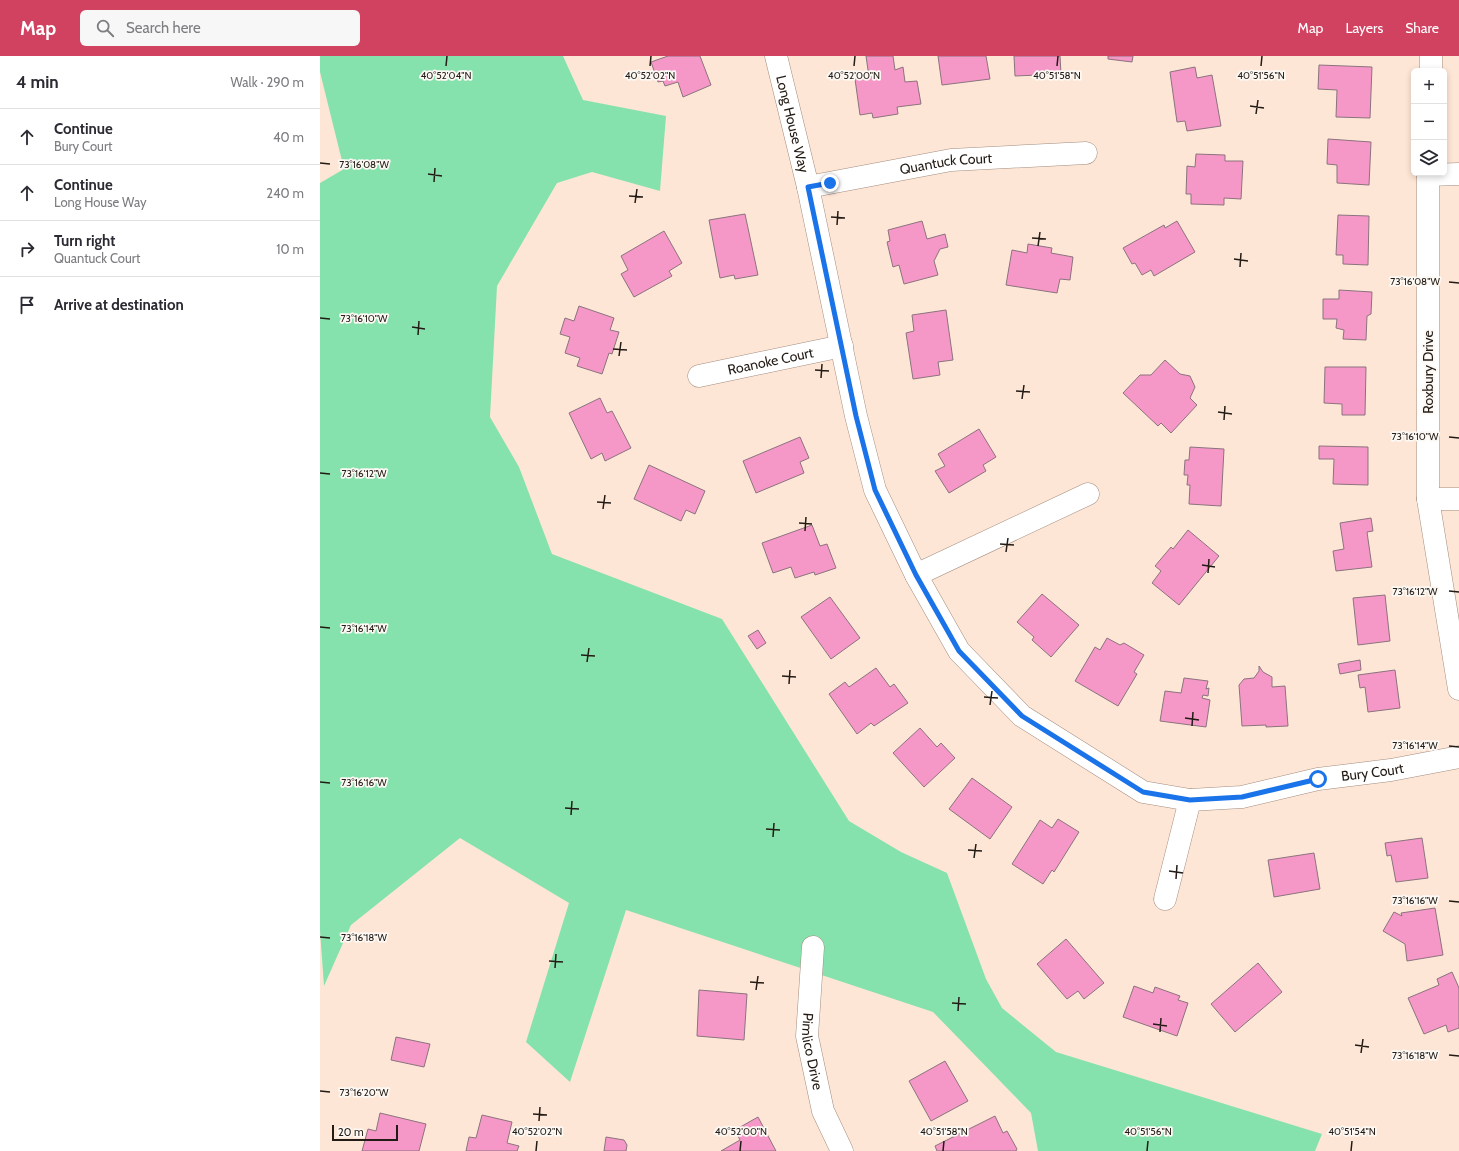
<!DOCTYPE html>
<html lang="en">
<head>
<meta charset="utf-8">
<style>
  :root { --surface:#fff; --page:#f7f7f7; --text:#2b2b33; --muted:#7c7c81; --line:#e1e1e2; --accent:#d14160 }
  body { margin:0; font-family:Cabin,sans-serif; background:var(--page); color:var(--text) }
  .controls { position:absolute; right:12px; top:12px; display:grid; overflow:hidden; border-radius:6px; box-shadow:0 2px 6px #0003 }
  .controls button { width:36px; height:36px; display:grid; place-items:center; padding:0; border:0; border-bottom:1px solid var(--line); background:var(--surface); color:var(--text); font:20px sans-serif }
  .scale { position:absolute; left:12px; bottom:10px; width:66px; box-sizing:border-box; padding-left:4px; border:2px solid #231b15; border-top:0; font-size:11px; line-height:14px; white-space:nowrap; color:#231b15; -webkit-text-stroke:3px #fcf8f4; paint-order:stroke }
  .stop { position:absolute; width:12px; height:12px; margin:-9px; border:3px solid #1a73e8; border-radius:50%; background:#fff }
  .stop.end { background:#1a73e8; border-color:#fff; box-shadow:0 1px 4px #0008 }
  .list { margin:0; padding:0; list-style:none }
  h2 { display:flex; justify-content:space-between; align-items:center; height:52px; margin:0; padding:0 16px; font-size:17px }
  h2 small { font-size:13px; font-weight:400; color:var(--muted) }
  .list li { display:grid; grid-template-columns:26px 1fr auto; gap:12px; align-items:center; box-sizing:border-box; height:56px; padding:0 16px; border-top:1px solid var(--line) }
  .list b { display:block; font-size:15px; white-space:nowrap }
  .list p { margin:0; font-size:13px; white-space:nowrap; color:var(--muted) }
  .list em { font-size:13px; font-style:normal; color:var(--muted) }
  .icon { flex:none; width:22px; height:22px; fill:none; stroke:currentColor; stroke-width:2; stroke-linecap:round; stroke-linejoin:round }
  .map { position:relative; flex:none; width:1139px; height:1095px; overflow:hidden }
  header { display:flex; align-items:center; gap:24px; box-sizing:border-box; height:56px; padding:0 20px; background:var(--accent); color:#fff }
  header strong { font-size:19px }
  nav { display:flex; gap:22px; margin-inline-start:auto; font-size:14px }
  .search { width:280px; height:36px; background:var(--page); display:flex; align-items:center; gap:10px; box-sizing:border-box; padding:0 14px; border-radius:6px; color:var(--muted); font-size:15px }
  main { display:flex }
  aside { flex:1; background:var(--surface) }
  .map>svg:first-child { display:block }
  .green { fill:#86e2ac }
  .building { fill:#f698c7; stroke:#8b737e }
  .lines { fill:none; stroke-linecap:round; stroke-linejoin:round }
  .minor-casing { stroke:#a38d7f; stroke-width:23 }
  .minor { stroke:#fff; stroke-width:22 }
  .route { stroke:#1a73e8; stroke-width:5 }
  .ticks { fill:none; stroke:#231b15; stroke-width:1.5 }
  .labels { text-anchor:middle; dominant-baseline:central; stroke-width:3.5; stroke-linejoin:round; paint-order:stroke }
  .street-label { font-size:14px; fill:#231b15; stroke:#fcf8f4 }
  .ticks-label { font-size:10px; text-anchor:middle; fill:#231b15; stroke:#fcf8f4; stroke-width:3.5; stroke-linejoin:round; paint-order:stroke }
</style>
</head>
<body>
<header>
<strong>Map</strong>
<div class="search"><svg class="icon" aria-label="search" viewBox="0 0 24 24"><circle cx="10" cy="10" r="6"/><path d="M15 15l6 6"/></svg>Search here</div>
<nav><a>Map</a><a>Layers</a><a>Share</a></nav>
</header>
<main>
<aside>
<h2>4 min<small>Walk · 290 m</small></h2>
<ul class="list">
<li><svg class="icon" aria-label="ahead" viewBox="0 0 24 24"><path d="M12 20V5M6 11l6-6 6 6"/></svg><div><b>Continue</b><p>Bury Court</p></div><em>40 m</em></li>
<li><svg class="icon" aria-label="ahead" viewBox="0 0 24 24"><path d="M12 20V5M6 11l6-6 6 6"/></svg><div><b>Continue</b><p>Long House Way</p></div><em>240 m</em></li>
<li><svg class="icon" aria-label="right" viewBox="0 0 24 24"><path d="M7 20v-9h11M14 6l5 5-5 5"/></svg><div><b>Turn right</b><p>Quantuck Court</p></div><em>10 m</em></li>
<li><svg class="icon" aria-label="arrive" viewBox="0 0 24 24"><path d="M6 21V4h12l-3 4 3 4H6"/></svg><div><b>Arrive at destination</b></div></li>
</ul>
</aside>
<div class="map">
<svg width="1139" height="1095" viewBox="0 0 1139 1095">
  <rect width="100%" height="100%" fill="#fee6d6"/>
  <path class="green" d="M0 0H243L263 44 346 60 340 135 272 116 237 127 177 230 170 361 199 411 232 498 402 563 529 765 581 796 627 817 666 923 682 952 736 996 1002 1078 995 1095H718L711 1057 613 956 306 854 250 1026 206 986 249 847 140 782 31 869 4 930 0 875V127L24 113 0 16Z"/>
  <path class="building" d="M348 0H380L391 29 363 41 358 26 345 30 343 25 338 26 331 6Z
    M546 0H573L575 14 583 11 585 26 597 25 601 48 577 51 578 58 553 62 552 57 540 59 535 23 549 21Z
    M618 0H666L670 23 622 29Z
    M694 0H740L741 18 695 20Z
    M788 0H813L812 6 788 3Z
    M999 9 1052 11 1050 62 1016 61 1017 34 998 33Z
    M875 11 877 22 892 19 901 70 867 75 865 65 857 66 850 16Z
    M1008 83 1051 86 1049 129 1017 127V109L1007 108Z
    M876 98 905 99V105H923L921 143 904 142V149L871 148V138H866L867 110 875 111Z
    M425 158 438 219 415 223 414 219 400 222 389 164Z
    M1018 159 1049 160 1048 209 1023 208V199H1016Z
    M602 165 607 183 625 178 628 191 620 193 614 205 618 219 584 228 579 209 573 211 567 186 570 185 568 174Z
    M857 165 875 196 834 220 831 214 822 219 815 207 812 208 803 192 844 169 845 172Z
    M344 175 362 207 349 215 352 220 314 241 301 218 308 214 301 200Z
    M708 188 732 192 731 197 753 201 750 224 740 223 737 237 686 229 692 194 707 197Z
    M1019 234 1052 236 1051 258 1047 260 1046 284 1023 283 1024 274 1016 272 1017 263H1003V243H1019Z
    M259 250 294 262 290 274 299 276 292 298 289 297 282 318 257 310 260 302 245 297 250 281 240 278 245 262 254 265Z
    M626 254 633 304 618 306 620 319 593 323 586 277 594 275 592 259Z
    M845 304 860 318 870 320 875 331 870 342 877 349 851 377 841 367 838 370 803 337 820 319H831Z
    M1005 311H1046L1045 359H1022V348L1004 347Z
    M280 342 287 357 292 355 311 392 285 405 282 397 271 403 249 357Z
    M659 373 676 401 663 409 666 415 629 437 615 415 625 410 618 398Z
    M480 381 489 402 480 406 484 417 436 437 423 405Z
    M999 390 1048 391V429L1013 428 1014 403H999Z
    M870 391 904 393 901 450 869 448 870 429H867L868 419H864L865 404H869Z
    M329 409 385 435 375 458 366 454 361 465 314 443Z
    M1051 462 1053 475 1047 476 1052 511 1016 515 1013 495 1024 493 1020 467Z
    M492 469 500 490 507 488 516 512 495 519 494 516 475 522 471 511 453 517 442 487Z
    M868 474 899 500 859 549 832 527 841 515 835 510 851 491 853 493Z
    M722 538 759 569 731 601 712 584 714 581 697 566Z
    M1065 539 1070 585 1038 589 1033 542Z
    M510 541 540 582 511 603 481 561Z
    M438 574 446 587 437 593 428 580Z
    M787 582 800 589 804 587 824 599 814 616 817 618 798 650 755 625 775 591 780 594Z
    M1040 604 1041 614 1020 618 1018 608Z
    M939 610 943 616 952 621V631L965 630 968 670 946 671V669L922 670 919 629 924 623 934 622 939 615Z
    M556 612 570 631 574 628 588 647 554 670 551 667 537 678 509 638 525 626 529 631Z
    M1075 614 1080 652 1048 656 1045 631 1040 632 1038 619Z
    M864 622 888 625 886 633 889 632 888 640 883 639 882 642 890 644 886 671 840 665 845 635 861 637Z
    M600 672 617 691 621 687 635 702 604 731 573 697Z
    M652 722 692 751 670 783 629 753Z
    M738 763 759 776 734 816 732 814 723 828 692 808 720 764 732 772Z
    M1102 782 1108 822 1076 826 1071 799 1067 800 1065 787Z
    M994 797 1000 833 954 841 948 804Z
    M1115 852 1123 899 1087 905 1085 888 1063 875 1074 856 1082 860 1081 857Z
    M746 883 784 927 764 943 758 935 747 943 717 908Z
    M938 907 962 936 915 976 891 948Z
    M1132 916 1139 932V972L1128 976 1126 969 1104 978 1088 942 1119 929 1117 923Z
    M814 930 833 937 835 931 860 940 858 944 868 947 857 980 803 961Z
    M379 934 427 938 424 984 377 980Z
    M76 981 110 988 104 1011 71 1004Z
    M625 1005 648 1045 611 1065 589 1025Z
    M60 1057 106 1068 99 1095H42L48 1073 56 1075Z
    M162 1059 192 1066 187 1087 199 1090 197 1095H146L149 1081 156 1082Z
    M675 1060 683 1077 687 1075 697 1093 696 1095H617L615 1090Z
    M438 1061 456 1095H401L420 1084 415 1074Z
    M286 1081 304 1084 307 1089 306 1095H284Z"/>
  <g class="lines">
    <g class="minor-casing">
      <g id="minor">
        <path id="s1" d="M456 0 488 131 536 360 555 434 596 519 639 595 702 660 823 736 870 744 922 741 998 723 1071 714 1139 701"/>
        <path d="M1111 15V0"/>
        <path d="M1108 117V443L1139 633"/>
        <path d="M1108 119 1139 118"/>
        <path id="s2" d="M488 131 631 104 766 97"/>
        <path id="s3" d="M379 320 522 290"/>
        <path d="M1108 443H1139"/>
        <path d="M596 519 768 438"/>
        <path d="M845 843 870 744"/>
        <path id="s4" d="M493 891 487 980 503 1055 522 1095"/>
      </g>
    </g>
    <use href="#minor" class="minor"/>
  </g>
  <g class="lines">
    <path class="route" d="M510 127 488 131 536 360 555 434 596 519 639 595 702 660 823 736 870 744 922 741 998 723"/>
  </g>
  <path class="ticks" d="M126 10 127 0M330 10 331 0M534 10 535 0M737 10 738 0M941 10 942 0M930 50 944 52M936 58 938 44M0 107 10 108M108 118 122 120M114 126 115 112M309 140 323 141M315 147 317 133M511 161 525 162M517 169 518 155M712 182 726 183M718 190 720 176M914 203 928 205M920 211 921 197M1129 226 1139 227M0 262 10 263M92 271 105 273M98 279 99 265M293 293 307 294M299 300 301 286M495 314 509 315M501 322 502 308M696 335 710 336M702 343 704 329M898 356 912 358M904 364 905 350M1129 381 1139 382M0 417 10 418M277 446 291 447M283 453 285 439M479 467 492 468M485 475 486 461M680 488 694 489M686 496 688 482M882 509 895 511M888 517 889 503M1129 535 1139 536M0 571 10 572M261 599 275 600M267 606 269 592M462 620 476 621M469 628 470 614M664 641 678 642M670 649 672 635M865 662 879 664M872 670 873 656M1129 690 1139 691M0 726 10 727M245 752 259 753M251 759 252 745M446 773 460 774M453 781 454 767M648 794 662 795M654 802 656 788M849 815 863 817M856 823 857 809M1129 845 1139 846M0 881 10 882M229 905 243 906M235 912 236 898M430 926 444 927M436 934 438 920M632 947 646 948M638 955 639 941M833 968 847 970M840 976 841 962M1035 989 1049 991M1041 997 1043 983M1129 999 1139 1000M0 1035 10 1036M213 1058 227 1059M219 1065 220 1051M216 1095 217 1085M420 1095 421 1085M623 1095 624 1085M827 1095 828 1085M1031 1095 1032 1085"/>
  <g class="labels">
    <g class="street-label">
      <text stroke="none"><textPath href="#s1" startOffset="70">Long House Way</textPath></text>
      <text stroke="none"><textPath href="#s2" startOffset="140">Quantuck Court</textPath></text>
      <text stroke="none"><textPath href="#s3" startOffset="73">Roanoke Court</textPath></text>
      <text transform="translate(1108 316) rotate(-90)">Roxbury Drive</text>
      <text stroke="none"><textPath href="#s1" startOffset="1093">Bury Court</textPath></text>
      <text stroke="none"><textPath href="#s4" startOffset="105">Pimlico Drive</textPath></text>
    </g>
  </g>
  <g class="ticks-label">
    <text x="126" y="23">40°52'04"N</text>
    <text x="330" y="23">40°52'02"N</text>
    <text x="534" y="23">40°52'00"N</text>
    <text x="737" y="23">40°51'58"N</text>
    <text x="941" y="23">40°51'56"N</text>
    <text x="44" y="112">73°16'08"W</text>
    <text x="1095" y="229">73°16'08"W</text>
    <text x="44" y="266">73°16'10"W</text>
    <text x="1095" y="384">73°16'10"W</text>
    <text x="44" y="421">73°16'12"W</text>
    <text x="1095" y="539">73°16'12"W</text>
    <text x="44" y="576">73°16'14"W</text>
    <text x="1095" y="693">73°16'14"W</text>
    <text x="44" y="730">73°16'16"W</text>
    <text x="1095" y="848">73°16'16"W</text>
    <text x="44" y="885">73°16'18"W</text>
    <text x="1095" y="1003">73°16'18"W</text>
    <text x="44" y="1040">73°16'20"W</text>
    <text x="217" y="1079">40°52'02"N</text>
    <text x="421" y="1079">40°52'00"N</text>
    <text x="624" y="1079">40°51'58"N</text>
    <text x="828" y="1079">40°51'56"N</text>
    <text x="1032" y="1079">40°51'54"N</text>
  </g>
</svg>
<div class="controls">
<button>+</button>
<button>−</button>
<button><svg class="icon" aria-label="layers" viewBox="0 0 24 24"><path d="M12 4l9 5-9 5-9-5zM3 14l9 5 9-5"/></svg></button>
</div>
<div class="scale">20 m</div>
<div class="stop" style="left:998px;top:723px"></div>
<div class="stop end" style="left:510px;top:127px"></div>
</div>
</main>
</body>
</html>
